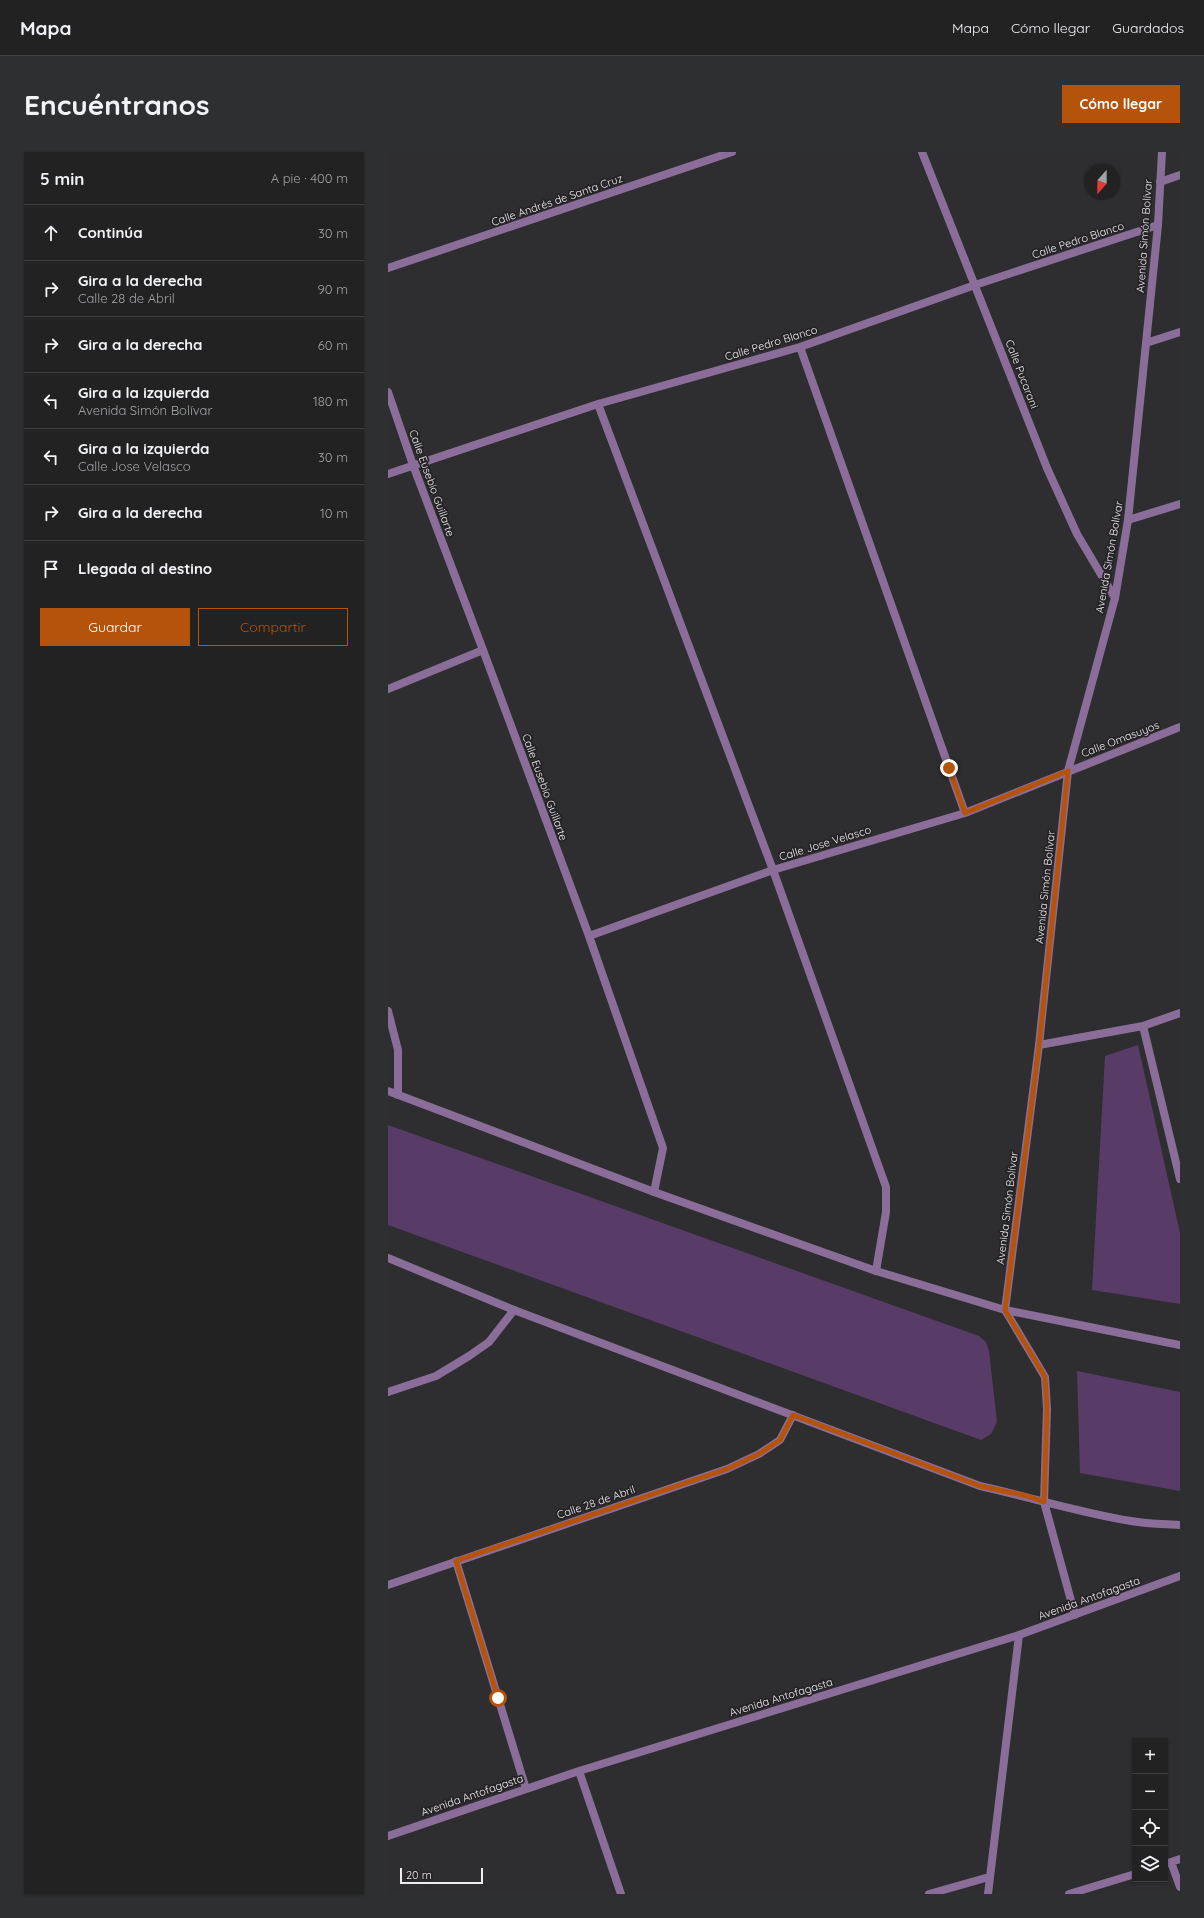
<!DOCTYPE html>
<html lang="es">
<head>
<meta charset="utf-8">
<style>
  :root { --surface:#222223; --page:#2e2f30; --text:#f1f3f6; --muted:#a2a4a6; --line:#3f3f41; --accent:#b45309 }
  body { margin:0; font-family:Quicksand,sans-serif; background:var(--page); color:var(--text) }
  .controls { position:absolute; right:12px; bottom:12px; display:grid; overflow:hidden; border-radius:0px; box-shadow:0 1px 3px #0004 }
  .controls button { width:36px; height:36px; display:grid; place-items:center; padding:0; border:0; border-bottom:1px solid var(--line); background:var(--surface); color:var(--text); font:20px sans-serif }
  .compass { position:absolute; left:696px; top:12px; width:36px; height:36px; border-radius:50%; background:var(--surface); box-shadow:0 1px 3px #0004; rotate:201deg }
  .scale { position:absolute; left:12px; bottom:10px; width:83px; box-sizing:border-box; padding-left:4px; border:2px solid #eeedee; border-top:0; font-size:11px; line-height:14px; white-space:nowrap; color:#eeedee; -webkit-text-stroke:3px #252326; paint-order:stroke }
  .stop { position:absolute; width:12px; height:12px; margin:-9px; border:3px solid #b45309; border-radius:50%; background:#fff }
  .stop.end { background:#b45309; border-color:#fff; box-shadow:0 1px 4px #0008 }
  .list { margin:0; padding:0; list-style:none }
  h2 { display:flex; justify-content:space-between; align-items:center; height:52px; margin:0; padding:0 16px; font-size:17px }
  h2 small { font-size:13px; font-weight:400; color:var(--muted) }
  .list li { display:grid; grid-template-columns:26px 1fr auto; gap:12px; align-items:center; box-sizing:border-box; height:56px; padding:0 16px; border-top:1px solid var(--line) }
  .list b { display:block; font-size:15px; white-space:nowrap }
  .list p { margin:0; font-size:13px; white-space:nowrap; color:var(--muted) }
  .list em { font-size:13px; font-style:normal; color:var(--muted) }
  .actions { display:flex; gap:8px; padding:12px 16px }
  .actions a { flex:1; padding:9px 0; border:1px solid var(--accent); border-radius:0px; text-align:center; font-size:14px; color:var(--accent) }
  .actions .main { background:var(--accent); color:#fff }
  .icon { flex:none; width:22px; height:22px; fill:none; stroke:currentColor; stroke-width:2; stroke-linecap:round; stroke-linejoin:round }
  .map { position:relative; flex:none; width:792px; height:1742px; overflow:hidden; border-radius:0px }
  header { display:flex; align-items:center; gap:24px; box-sizing:border-box; height:56px; padding:0 20px; background:var(--surface); border-bottom:1px solid var(--line) }
  header strong { font-size:19px }
  nav { display:flex; gap:22px; margin-inline-start:auto; font-size:14px }
  .intro { display:flex; align-items:center; justify-content:space-between; box-sizing:border-box; height:96px; padding:0 24px }
  h1 { margin:0; font-size:28px }
  .button { padding:10px 18px; border-radius:0px; background:var(--accent); color:#fff; font-size:14px; font-weight:700 }
  main { display:flex; gap:24px; padding:0 24px }
  aside { flex:1; background:var(--surface); border-radius:0px; box-shadow:0 1px 3px #0004 }
  .map>svg:first-child { display:block }
  .park { fill:#583c67 }
  .lines { fill:none; stroke-linecap:round; stroke-linejoin:round }
  .minor { stroke:#8a6e99; stroke-width:8 }
  .tertiary { stroke:#8a6e99; stroke-width:8 }
  .route { stroke:#b45309; stroke-width:5 }
  .labels { text-anchor:middle; dominant-baseline:central; stroke-width:3.5; stroke-linejoin:round; paint-order:stroke }
  .street-label { font-size:11px; fill:#eeedee; stroke:#252326 }
</style>
</head>
<body>
<header>
<strong>Mapa</strong>
<nav><a>Mapa</a><a>Cómo llegar</a><a>Guardados</a></nav>
</header>
<div class="intro"><h1>Encuéntranos</h1><a class="button">Cómo llegar</a></div>
<main>
<aside>
<h2>5 min<small>A pie · 400 m</small></h2>
<ul class="list">
<li><svg class="icon" aria-label="ahead" viewBox="0 0 24 24"><path d="M12 20V5M6 11l6-6 6 6"/></svg><div><b>Continúa</b></div><em>30 m</em></li>
<li><svg class="icon" aria-label="right" viewBox="0 0 24 24"><path d="M7 20v-9h11M14 6l5 5-5 5"/></svg><div><b>Gira a la derecha</b><p>Calle 28 de Abril</p></div><em>90 m</em></li>
<li><svg class="icon" aria-label="right" viewBox="0 0 24 24"><path d="M7 20v-9h11M14 6l5 5-5 5"/></svg><div><b>Gira a la derecha</b></div><em>60 m</em></li>
<li><svg class="icon" aria-label="left" viewBox="0 0 24 24"><path d="M17 20v-9H6M10 6l-5 5 5 5"/></svg><div><b>Gira a la izquierda</b><p>Avenida Simón Bolívar</p></div><em>180 m</em></li>
<li><svg class="icon" aria-label="left" viewBox="0 0 24 24"><path d="M17 20v-9H6M10 6l-5 5 5 5"/></svg><div><b>Gira a la izquierda</b><p>Calle Jose Velasco</p></div><em>30 m</em></li>
<li><svg class="icon" aria-label="right" viewBox="0 0 24 24"><path d="M7 20v-9h11M14 6l5 5-5 5"/></svg><div><b>Gira a la derecha</b></div><em>10 m</em></li>
<li><svg class="icon" aria-label="arrive" viewBox="0 0 24 24"><path d="M6 21V4h12l-3 4 3 4H6"/></svg><div><b>Llegada al destino</b></div></li>
</ul>
<div class="actions"><a class="main">Guardar</a><a>Compartir</a></div>
</aside>
<div class="map">
<svg width="792" height="1742" viewBox="0 0 792 1742">
  <rect width="100%" height="100%" fill="#2e2d2f"/>
  <path class="park" d="M750 893 792 1081V1152L704 1138 717 904Z
    M0 973 591 1184 598 1190 601 1199 609 1270 603 1282 593 1288 0 1073Z
    M689 1219 792 1240V1339L692 1321Z"/>
  <g class="lines">
    <path class="minor" d="M534 0 659 316 689 382 727 446
      M772 30 792 23
      M0 116 344 0
      M758 191 792 180
      M412 195 577 661
      M0 240 25 313 95 498 201 784 275 996 266 1040
      M210 252 385 718 498 1035V1060L488 1119
      M0 322 210 252 412 195 587 133 770 73
      M740 368 792 352
      M0 537 95 498
      M201 784 385 718 577 661 792 575
      M0 859 10 898V943
      M755 874 792 1027
      M651 893 755 874 792 861
      M0 1240 48 1224 81 1204 101 1190 126 1158
      M68 1409 138 1637
      M0 1433 339 1317 371 1302 392 1288 405 1263
      M191 1619 233 1742
      M0 1684 191 1619 631 1483
      M783 1710 792 1735
      M777 1712 792 1707
      M541 1742 601 1725
      M681 1742 747 1722"/>
    <path class="tertiary" d="M0 939 266 1040 488 1119 617 1158 792 1193
      M0 1106 126 1158 592 1334C642 1345 692 1361 743 1369 759 1372 776 1372 792 1373
      M687 1463 656 1350 659 1257 657 1225 617 1158 651 893 680 619 727 446 740 368 770 73 774 0
      M600 1742 631 1483 792 1424"/>
  </g>
  <g class="lines">
    <path class="route" d="M110 1546 68 1409 339 1317 371 1302 392 1288 405 1263 592 1334 639 1344 656 1350 659 1257 657 1225 617 1158 651 894 680 619 577 661 561 616"/>
  </g>
  <g class="labels">
    <g class="street-label">
      <text transform="translate(169 48) rotate(-19)">Calle Andrés de Santa Cruz</text>
      <text transform="translate(756 84) rotate(-86)">Avenida Simón Bolívar</text>
      <text transform="translate(690 88) rotate(-18)">Calle Pedro Blanco</text>
      <text transform="translate(383 191) rotate(-17)">Calle Pedro Blanco</text>
      <text transform="translate(634 222) rotate(69)">Calle Pucarani</text>
      <text transform="translate(44 331) rotate(70)">Calle Eusebio Guillarte</text>
      <text transform="translate(721 405) rotate(-80)">Avenida Simón Bolívar</text>
      <text transform="translate(732 587) rotate(-21)">Calle Omasuyos</text>
      <text transform="translate(157 635) rotate(70)">Calle Eusebio Guillarte</text>
      <text transform="translate(437 691) rotate(-17)">Calle Jose Velasco</text>
      <text transform="translate(657 735) rotate(-84)">Avenida Simón Bolívar</text>
      <text transform="translate(619 1056) rotate(-83)">Avenida Simón Bolívar</text>
      <text transform="translate(208 1350) rotate(-19)">Calle 28 de Abril</text>
      <text transform="translate(701 1446) rotate(-20)">Avenida Antofagasta</text>
      <text transform="translate(393 1545) rotate(-17)">Avenida Antofagasta</text>
      <text transform="translate(84 1643) rotate(-19)">Avenida Antofagasta</text>
    </g>
  </g>
</svg>
<div class="controls">
<button>+</button>
<button>−</button>
<button><svg class="icon" aria-label="locate" viewBox="0 0 24 24"><circle cx="12" cy="12" r="6"/><path d="M12 2v4M12 18v4M2 12h4M18 12h4"/></svg></button>
<button><svg class="icon" aria-label="layers" viewBox="0 0 24 24"><path d="M12 4l9 5-9 5-9-5zM3 14l9 5 9-5"/></svg></button>
</div>
<svg class="compass" viewBox="-18 -18 36 36"><path d="M0-13l5 13h-10z" fill="#e53935"/><path d="M0 13l5-13h-10z" fill="#a2a4a6"/></svg>
<div class="scale">20 m</div>
<div class="stop" style="left:110px;top:1546px"></div>
<div class="stop end" style="left:561px;top:616px"></div>
</div>
</main>
</body>
</html>
